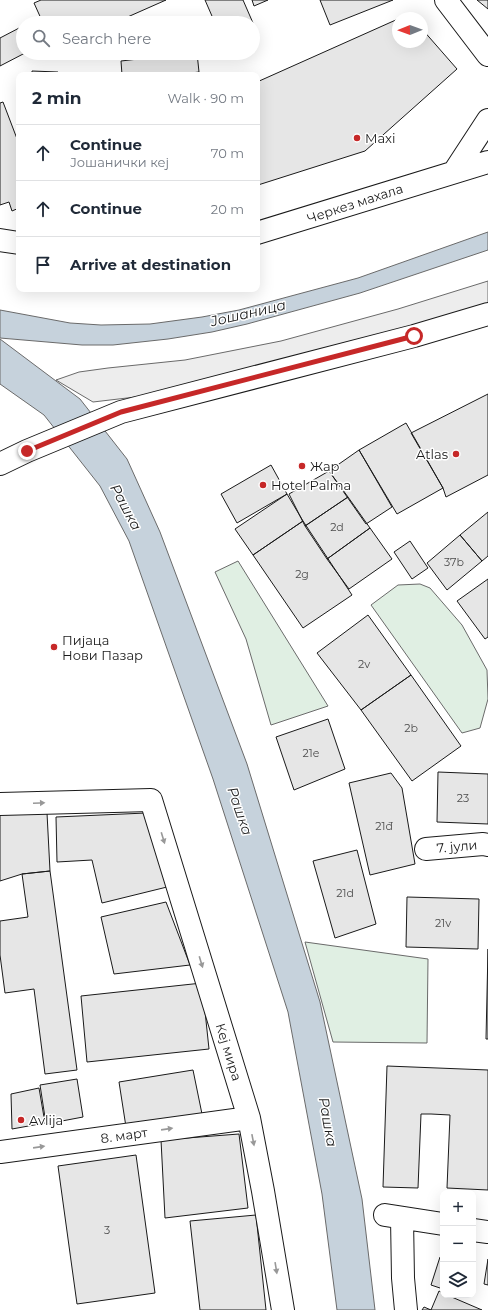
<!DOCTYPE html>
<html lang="en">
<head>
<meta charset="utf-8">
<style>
  :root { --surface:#fff; --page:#f2f2f3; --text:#1f2937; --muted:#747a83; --line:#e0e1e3 }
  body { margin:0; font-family:Montserrat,sans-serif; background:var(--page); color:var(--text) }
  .controls { position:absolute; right:12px; bottom:12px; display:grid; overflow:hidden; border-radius:8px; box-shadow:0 4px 16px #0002 }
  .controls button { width:36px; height:36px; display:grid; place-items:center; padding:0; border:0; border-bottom:1px solid var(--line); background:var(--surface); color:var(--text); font:20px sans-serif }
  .compass { position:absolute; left:392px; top:12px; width:36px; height:36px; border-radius:50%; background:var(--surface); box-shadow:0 4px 16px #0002; rotate:269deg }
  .stop { position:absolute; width:12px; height:12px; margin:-9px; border:3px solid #c62828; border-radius:50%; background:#fff }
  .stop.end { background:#c62828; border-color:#fff; box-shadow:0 1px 4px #0008 }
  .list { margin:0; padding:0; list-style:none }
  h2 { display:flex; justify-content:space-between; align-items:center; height:52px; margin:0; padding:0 16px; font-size:17px }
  h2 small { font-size:13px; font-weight:400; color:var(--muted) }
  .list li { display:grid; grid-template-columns:26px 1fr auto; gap:12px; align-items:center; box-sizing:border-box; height:56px; padding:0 16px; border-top:1px solid var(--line) }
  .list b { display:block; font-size:15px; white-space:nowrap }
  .list p { margin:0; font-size:13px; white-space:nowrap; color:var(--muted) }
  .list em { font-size:13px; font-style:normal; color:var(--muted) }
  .icon { flex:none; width:22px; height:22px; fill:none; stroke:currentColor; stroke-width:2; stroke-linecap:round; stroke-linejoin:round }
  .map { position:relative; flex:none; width:488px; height:1310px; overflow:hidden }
  .search { position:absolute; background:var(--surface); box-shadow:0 4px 16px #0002; left:16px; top:16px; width:244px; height:44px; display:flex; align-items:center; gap:10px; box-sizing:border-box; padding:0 14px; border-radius:22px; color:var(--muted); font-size:15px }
  .panel { position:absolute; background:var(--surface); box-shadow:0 4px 16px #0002; left:16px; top:72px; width:244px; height:220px; border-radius:8px }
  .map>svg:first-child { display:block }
  .green { fill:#e0efe3; stroke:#6a6a6a }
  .parking { fill:#ededed; stroke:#6a6a6a }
  .water { fill:#c6d2dc; stroke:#6a6a6a }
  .building { fill:#e6e6e6; stroke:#1a1a1a }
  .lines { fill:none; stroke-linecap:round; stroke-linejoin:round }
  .minor-casing { stroke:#1a1a1a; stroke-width:24 }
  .major-casing { stroke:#1a1a1a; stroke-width:24 }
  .minor { stroke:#fff; stroke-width:22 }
  .major { stroke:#fff; stroke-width:22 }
  .oneway { fill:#989898 }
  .route { stroke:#c62828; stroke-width:5 }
  .poi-dot { fill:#c62828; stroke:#fff; stroke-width:1.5 }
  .labels { text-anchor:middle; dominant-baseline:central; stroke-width:3; stroke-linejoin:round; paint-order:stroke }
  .number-label { font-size:11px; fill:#4d4d4d }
  .poi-label { font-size:13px; fill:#1a1a1a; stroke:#fff; text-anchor:start }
  .street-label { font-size:13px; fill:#1a1a1a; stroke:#fff }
  .water-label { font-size:14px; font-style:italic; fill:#1a1a1a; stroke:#fff }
</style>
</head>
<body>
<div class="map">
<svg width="488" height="1310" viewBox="0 0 488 1310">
  <rect width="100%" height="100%" fill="#fff"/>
  <path class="green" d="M238 561 328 706 271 725 246 639 215 572Z
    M420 584 430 588 462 625 487 670 488 699 480 728 462 733 371 605 398 585Z
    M305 942 428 959 427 1043 333 1042Z"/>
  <path class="parking" d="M488 281V308L161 394 93 402 56 380 79 372 108 368 185 360 281 341 398 309Z"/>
  <path class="water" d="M488 232V250L360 293 247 324 212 332 168 339 113 345H82L0 338V310L70 323 101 325 150 324 202 317 239 310 358 278Z
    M0 339 80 399 127 459 160 532 247 764 320 1002 362 1199 375 1310H337L322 1194 288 1012 213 779 129 541 100 486 44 415 0 384Z"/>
  <path class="building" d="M41 0H166L114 23H43L34 3Z
    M205 0H243L253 23H215Z
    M252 0H268L254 6Z
    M320 0H393L330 25Z
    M477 0H488V9Z
    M398 19V42H422V29L457 69 365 151 258 185 257 178V82Z
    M23 26V53H25L0 66V38Z
    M190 53H197L199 72 176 75H122L121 61Z
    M32 71 58 72V75H32Z
    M3 102 19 144V208L12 211 9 202 0 205V103Z
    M488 394V475L446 497 443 488 411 433Z
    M406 423 443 488 397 514 359 450Z
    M359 450 392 507 366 524 329 471Z
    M271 465 287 494 237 523 221 494Z
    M329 471 348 497 305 526 289 494Z
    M287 494 303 521 253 555 235 529Z
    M348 497 370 528 327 559 305 526Z
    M488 512V556L482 561 460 535Z
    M303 521 352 595 303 628 253 555Z
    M370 528 392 559 349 589 327 559Z
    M460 535 482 561 447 590 427 563Z
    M410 541 428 568 412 579 394 552Z
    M488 579V637L485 639 457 601Z
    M368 615 411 675 361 710 317 653Z
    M411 675 461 746 412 781 361 710Z
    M328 719 345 769 294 790 276 737Z
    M438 772 488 774V824L437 822Z
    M391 773 402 788 415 864 370 875 349 783Z
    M47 813 50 871 22 874 0 881V814Z
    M146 813 167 887 102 903 92 860 57 862 56 817Z
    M357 850 376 924 335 938 313 861Z
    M50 871 77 1070 45 1074 34 989 5 993 0 955V921L28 917 22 874Z
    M407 897 479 899 478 949 406 947Z
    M166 902 190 965 114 974 101 917Z
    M488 949V1039H486Z
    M202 983 209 1049 87 1062 81 996Z
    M387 1066 488 1070V1190L447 1188 450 1115 431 1114H421L418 1188 383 1187Z
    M193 1070 202 1114 126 1127 119 1082Z
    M77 1079 83 1117 46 1124 40 1085Z
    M39 1088 45 1123 12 1129 11 1094Z
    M239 1134 248 1208 165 1218 161 1140Z
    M136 1155 155 1293 77 1304 58 1166Z
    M256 1215 266 1310H200L190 1221Z
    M440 1257 443 1258V1289L431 1285Z
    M488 1259V1285L484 1284Z
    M439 1291 443 1293V1295H447L482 1310H422L424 1307 431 1310Z"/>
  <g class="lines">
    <g class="minor-casing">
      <path id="minor" d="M446 0 488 55
        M454 172 488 120
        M257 233 488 162
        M0 240 19 243
        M0 804 151 800 249 1118 263 1191 283 1310
        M426 849 483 844 488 845
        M0 1152 249 1118
        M385 1215 443 1224
        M402 1218 403 1278 406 1310
        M473 1230 488 1232"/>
    </g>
    <g class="major-casing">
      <path id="major" d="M0 464 27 451 121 412 414 336 488 314"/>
    </g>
    <use href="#minor" class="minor"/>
    <use href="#major" class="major"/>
  </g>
  <defs><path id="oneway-solid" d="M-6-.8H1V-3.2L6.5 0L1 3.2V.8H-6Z"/></defs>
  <g class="oneway">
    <use href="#oneway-solid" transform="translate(39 803) rotate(-2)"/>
    <use href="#oneway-solid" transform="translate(163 838) rotate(73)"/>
    <use href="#oneway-solid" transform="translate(201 962) rotate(73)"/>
    <use href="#oneway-solid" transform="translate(167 1129) rotate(-8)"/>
    <use href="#oneway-solid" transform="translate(253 1140) rotate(79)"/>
    <use href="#oneway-solid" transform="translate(39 1147) rotate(-8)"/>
    <use href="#oneway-solid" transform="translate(276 1268) rotate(81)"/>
  </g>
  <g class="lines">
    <path class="route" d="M27 451 121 412 414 336"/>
  </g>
  <g class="poi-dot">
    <circle cx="357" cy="138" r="4"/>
    <circle cx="456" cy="454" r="4"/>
    <circle cx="302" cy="466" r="4"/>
    <circle cx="263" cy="485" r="4"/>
    <circle cx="54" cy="647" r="4"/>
    <circle cx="21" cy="1120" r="4"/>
  </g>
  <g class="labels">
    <g class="number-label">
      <text x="337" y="527">2d</text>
      <text x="454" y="562">37b</text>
      <text x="302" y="574">2g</text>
      <text x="364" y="664">2v</text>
      <text x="411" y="728">2b</text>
      <text x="311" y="753">21e</text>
      <text x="463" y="798">23</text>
      <text x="384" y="826">21đ</text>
      <text x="345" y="893">21d</text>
      <text x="443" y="923">21v</text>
      <text x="107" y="1230">3</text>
    </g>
    <g class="poi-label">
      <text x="365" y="138">Maxi</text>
      <text x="448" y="454" text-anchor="end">Atlas</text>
      <text x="310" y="466">Жар</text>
      <text x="271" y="485">Hotel Palma</text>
      <text x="62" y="640">Пијаца<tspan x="62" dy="15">Нови Пазар</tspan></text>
      <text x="29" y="1120">Avlija</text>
    </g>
    <g class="street-label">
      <text transform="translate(355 203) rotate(-18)">Черкез махала</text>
      <text transform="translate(457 846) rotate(-5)">7. јули</text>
      <text transform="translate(229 1052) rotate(73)">Кеј мира</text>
      <text transform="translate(124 1135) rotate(-8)">8. март</text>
    </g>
    <g class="water-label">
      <text transform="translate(248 313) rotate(-13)">Јошаница</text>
      <text transform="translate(126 507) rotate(62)">Рашка</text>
      <text transform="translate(240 811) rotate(71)">Рашка</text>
      <text transform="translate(328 1122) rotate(80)">Рашка</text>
    </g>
  </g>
</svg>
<div class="controls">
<button>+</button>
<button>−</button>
<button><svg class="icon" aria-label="layers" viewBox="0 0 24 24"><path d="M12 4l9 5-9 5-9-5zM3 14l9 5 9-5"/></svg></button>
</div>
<svg class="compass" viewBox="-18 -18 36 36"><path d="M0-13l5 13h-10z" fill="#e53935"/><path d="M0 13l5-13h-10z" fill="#747a83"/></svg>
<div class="stop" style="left:414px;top:336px"></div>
<div class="stop end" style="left:27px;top:451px"></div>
<div class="search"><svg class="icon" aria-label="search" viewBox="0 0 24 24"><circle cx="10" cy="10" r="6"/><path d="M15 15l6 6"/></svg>Search here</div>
<section class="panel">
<h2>2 min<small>Walk · 90 m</small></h2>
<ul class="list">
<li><svg class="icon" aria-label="ahead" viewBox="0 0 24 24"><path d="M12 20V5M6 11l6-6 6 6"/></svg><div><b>Continue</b><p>Јошанички кеј</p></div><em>70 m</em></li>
<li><svg class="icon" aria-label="ahead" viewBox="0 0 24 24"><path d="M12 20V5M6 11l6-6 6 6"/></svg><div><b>Continue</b></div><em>20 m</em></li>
<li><svg class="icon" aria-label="arrive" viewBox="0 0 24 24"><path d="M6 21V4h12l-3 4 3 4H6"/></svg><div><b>Arrive at destination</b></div></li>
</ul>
</section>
</div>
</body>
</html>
